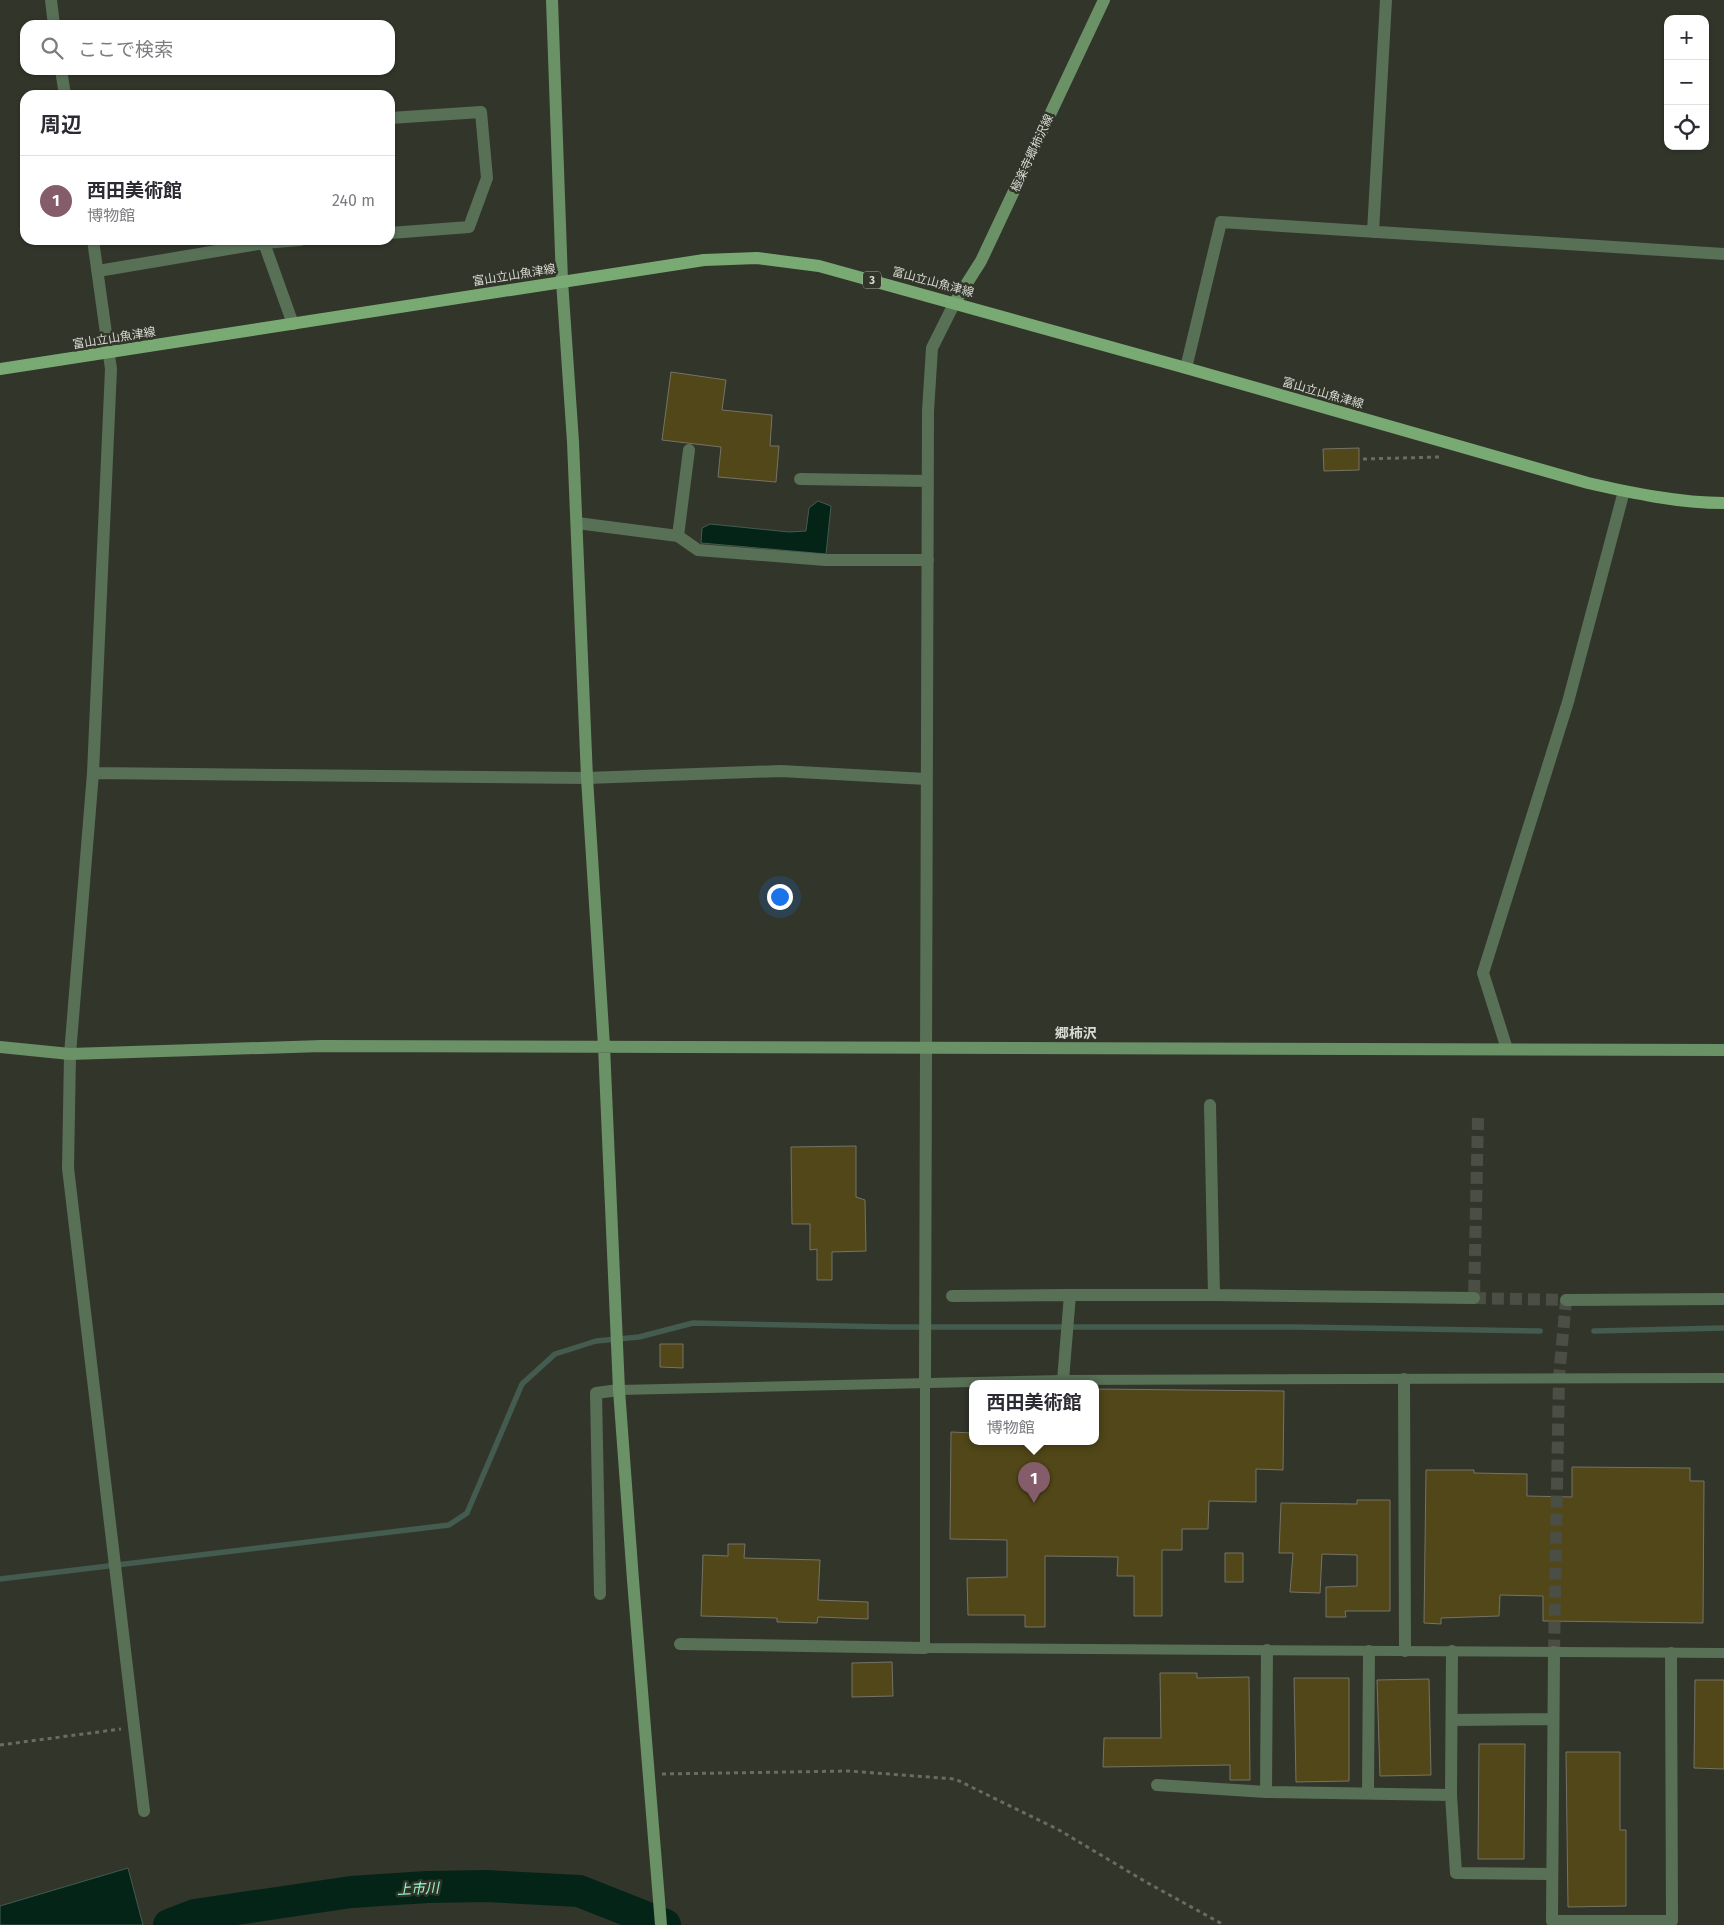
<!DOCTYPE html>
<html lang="ja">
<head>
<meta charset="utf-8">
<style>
  :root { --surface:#fff; --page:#f7f7f7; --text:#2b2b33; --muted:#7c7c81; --line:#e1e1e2; --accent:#855d6a }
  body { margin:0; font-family:"Fira Sans","Noto Sans JP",sans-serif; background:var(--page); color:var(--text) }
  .controls { position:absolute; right:15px; top:15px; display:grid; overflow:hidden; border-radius:10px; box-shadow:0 1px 4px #0004 }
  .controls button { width:45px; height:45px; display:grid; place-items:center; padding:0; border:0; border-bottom:1px solid var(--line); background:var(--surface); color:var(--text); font:25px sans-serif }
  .you { position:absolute; left:779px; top:896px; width:18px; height:18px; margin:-12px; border:4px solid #fff; border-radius:50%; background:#1a73e8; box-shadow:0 0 0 8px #1a73e833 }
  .badge { display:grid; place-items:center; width:32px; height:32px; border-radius:50%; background:var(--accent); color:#fff; font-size:16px; font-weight:700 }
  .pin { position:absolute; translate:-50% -41px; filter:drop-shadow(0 1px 2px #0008) }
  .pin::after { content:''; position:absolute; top:26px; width:18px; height:15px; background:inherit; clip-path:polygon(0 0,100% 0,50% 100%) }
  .popup { position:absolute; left:969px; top:1380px; width:130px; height:65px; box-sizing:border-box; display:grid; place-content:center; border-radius:10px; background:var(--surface); filter:drop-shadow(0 1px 4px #0005); font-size:16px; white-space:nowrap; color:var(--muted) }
  .popup b { font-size:19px; color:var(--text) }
  .popup::after { content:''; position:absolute; left:50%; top:100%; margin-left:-10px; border:10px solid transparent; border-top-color:var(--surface) }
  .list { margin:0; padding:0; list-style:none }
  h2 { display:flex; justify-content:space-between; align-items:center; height:65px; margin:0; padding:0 20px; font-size:21px }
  h2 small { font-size:16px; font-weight:400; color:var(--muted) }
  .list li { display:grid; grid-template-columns:32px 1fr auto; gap:15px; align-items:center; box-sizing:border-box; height:90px; padding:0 20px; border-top:1px solid var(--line) }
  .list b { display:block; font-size:19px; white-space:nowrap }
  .list p { margin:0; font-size:16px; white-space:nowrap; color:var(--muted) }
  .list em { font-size:16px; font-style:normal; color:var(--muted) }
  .icon { flex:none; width:28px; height:28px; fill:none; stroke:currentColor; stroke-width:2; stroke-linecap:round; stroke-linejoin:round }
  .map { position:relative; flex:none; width:1724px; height:1925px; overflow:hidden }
  .search { position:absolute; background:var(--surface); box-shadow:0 1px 4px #0004; left:20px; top:20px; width:375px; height:55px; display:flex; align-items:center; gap:12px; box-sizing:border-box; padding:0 18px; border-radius:15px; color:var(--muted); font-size:19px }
  .panel { position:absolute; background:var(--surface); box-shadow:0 1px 4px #0004; left:20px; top:90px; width:375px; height:155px; border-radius:15px }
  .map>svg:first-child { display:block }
  .water { fill:#042418; stroke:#445b50 }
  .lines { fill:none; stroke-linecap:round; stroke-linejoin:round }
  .stream { stroke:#445b50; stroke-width:5.5 }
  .river { stroke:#042418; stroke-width:32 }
  .building { fill:#514718; stroke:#767366 }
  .street-tunnel { stroke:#4b4e44; stroke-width:12; stroke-dasharray:12 6; stroke-linecap:butt }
  .path { stroke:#696c62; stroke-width:3; stroke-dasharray:4 4; stroke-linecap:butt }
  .lane { stroke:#587055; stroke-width:10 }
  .street { stroke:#587055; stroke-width:12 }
  .secondary { stroke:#6b9167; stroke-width:12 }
  .primary { stroke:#7aaa74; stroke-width:12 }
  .labels { text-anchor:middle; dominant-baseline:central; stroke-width:5; stroke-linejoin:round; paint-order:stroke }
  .shield { fill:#32352a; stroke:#a7a9a1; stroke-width:1 }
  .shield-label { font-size:11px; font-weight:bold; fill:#d9dbd4 }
  .street-label { font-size:12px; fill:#d9dbd4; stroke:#32352a }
  .neighbourhood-label { font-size:14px; font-weight:bold; fill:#d9dbd4; stroke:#32352a }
  .water-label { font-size:14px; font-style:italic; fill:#98fbd0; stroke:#32352a }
</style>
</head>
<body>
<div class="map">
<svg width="1724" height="1925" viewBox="0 0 1724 1925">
  <rect width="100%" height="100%" fill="#32352a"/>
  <path class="water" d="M818 501 831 506 826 554 701 543 702 528 710 524 789 532 806 531 809 508Z
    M128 1868 143 1925H0V1906Z"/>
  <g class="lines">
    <path class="stream" d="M1594 1331 1724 1328
      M0 1579 449 1525 467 1513 522 1384 555 1354 596 1341 639 1337 693 1323 893 1327H1296L1540 1331"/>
    <path class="river" d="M169 1925 195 1915 351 1892 427 1887 486 1886 579 1891 665 1925"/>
  </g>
  <path class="building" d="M671 372 726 380 722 410 772 415 770 446H779L776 482 718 477 721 447 662 440Z
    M1359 448V470L1324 471 1323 449Z
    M856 1146V1197L865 1200 866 1251 832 1252V1280H817V1249L810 1250V1224H792L791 1147Z
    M660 1344H683V1368L660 1367Z
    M1095 1389 1284 1391 1283 1470 1256 1469V1502L1209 1501 1208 1529H1182V1550H1162V1616H1134V1576H1117L1118 1557 1045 1556V1627H1025V1615H968L967 1578 1007 1577V1540L950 1539 951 1432 973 1433V1442H1095Z
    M1572 1467 1690 1468V1481H1704L1703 1623 1543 1621V1596L1500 1595 1499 1616 1441 1618V1624L1424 1623 1426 1470H1474V1473L1527 1474V1496L1572 1497Z
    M1357 1500H1390V1611H1345L1346 1617H1326V1587L1357 1586V1555L1322 1554 1320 1593 1290 1592 1293 1553H1279L1281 1503 1357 1504Z
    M728 1544H745L744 1558 820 1560 818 1600 868 1602V1619L818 1617 817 1623 777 1622V1618L701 1616 703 1555 728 1556Z
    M1225 1553H1243V1582H1225Z
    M892 1662 893 1696 852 1697V1663Z
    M1160 1673H1197V1678L1249 1677 1250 1780H1230V1765L1103 1767 1104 1738H1161Z
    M1294 1678H1349V1781L1296 1782Z
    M1429 1679 1431 1775 1380 1776 1377 1680Z
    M1695 1680H1724V1769L1694 1768Z
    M1479 1744H1525L1524 1859H1478Z
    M1566 1752H1620V1830H1626V1906L1568 1907Z"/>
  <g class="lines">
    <path class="street-tunnel" d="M1478 1118 1474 1298 1566 1300 1559 1377 1554 1652"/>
    <path class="path" d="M1363 459 1439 457
      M0 1745 121 1729
      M662 1774 849 1771 955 1779 1059 1830 1146 1882 1224 1925"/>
    <path class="lane" d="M925 1383V1648L1724 1653
      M619 1390 1063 1380 1724 1378"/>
    <path class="street" d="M51 0 54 25
      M61 70 65 95
      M390 118 481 112 487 178 469 227 390 233
      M1373 232 1386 0
      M93 240 111 369 93 773 70 1054 68 1168 144 1811
      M263 240 264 243 300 240
      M98 271 264 243 293 324
      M1186 368 1221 222 1724 254
      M800 479 928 481
      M577 523 678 536 698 550 825 560H928
      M678 536 689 450
      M93 773 587 778 781 771 926 779
      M1507 1049 1483 973 1568 702 1624 491
      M1070 1295H1214L1210 1105
      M1214 1295 1474 1298
      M952 1296 1070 1295 1063 1380
      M1566 1300 1724 1299
      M1404 1379 1405 1651
      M925 1383 928 411 932 348 955 302
      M600 1594 596 1393 619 1390
      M680 1644 925 1648
      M1554 1652 1552 1921H1672L1671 1653
      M1452 1720 1553 1719
      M1157 1785 1266 1792 1267 1650
      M1266 1792 1451 1795 1452 1651
      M1368 1794 1369 1651
      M1451 1795 1456 1873 1552 1874"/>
    <path class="secondary" d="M552 0 562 281 573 442 587 778 604 1046 619 1390 633 1580 661 1925
      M955 302 981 261 1104 0
      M0 1047 70 1054 322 1046 1724 1050"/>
    <path class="primary" d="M0 369 704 260 757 258 819 266 1186 368 1588 483C1632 493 1679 503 1724 503"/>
  </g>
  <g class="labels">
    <rect class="shield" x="863" y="271.5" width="18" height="17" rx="4"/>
    <g class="shield-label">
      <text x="872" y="280">3</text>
    </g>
    <g class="street-label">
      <text transform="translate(1032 153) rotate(-65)">極楽寺郷柿沢線</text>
      <text transform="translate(514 275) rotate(-9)">富山立山魚津線</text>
      <text transform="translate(933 282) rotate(15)">富山立山魚津線</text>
      <text transform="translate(114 338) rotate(-9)">富山立山魚津線</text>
      <text transform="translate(1323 393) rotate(16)">富山立山魚津線</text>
    </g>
    <g class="neighbourhood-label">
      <text x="1076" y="1033">郷柿沢</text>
    </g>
    <g class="water-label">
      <text transform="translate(418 1889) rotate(-3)">上市川</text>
    </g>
  </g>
</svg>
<div class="controls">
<button>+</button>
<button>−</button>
<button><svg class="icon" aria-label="locate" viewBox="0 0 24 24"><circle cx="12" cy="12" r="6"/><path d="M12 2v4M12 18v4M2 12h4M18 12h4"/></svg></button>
</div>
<div class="you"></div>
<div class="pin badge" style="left:1034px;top:1503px">1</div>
<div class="popup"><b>西田美術館</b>博物館</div>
<div class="search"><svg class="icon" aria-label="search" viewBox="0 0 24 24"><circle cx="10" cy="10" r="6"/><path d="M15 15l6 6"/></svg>ここで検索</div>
<section class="panel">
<h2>周辺<small></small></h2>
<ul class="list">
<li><span class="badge">1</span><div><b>西田美術館</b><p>博物館</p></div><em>240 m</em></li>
</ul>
</section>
</div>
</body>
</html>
